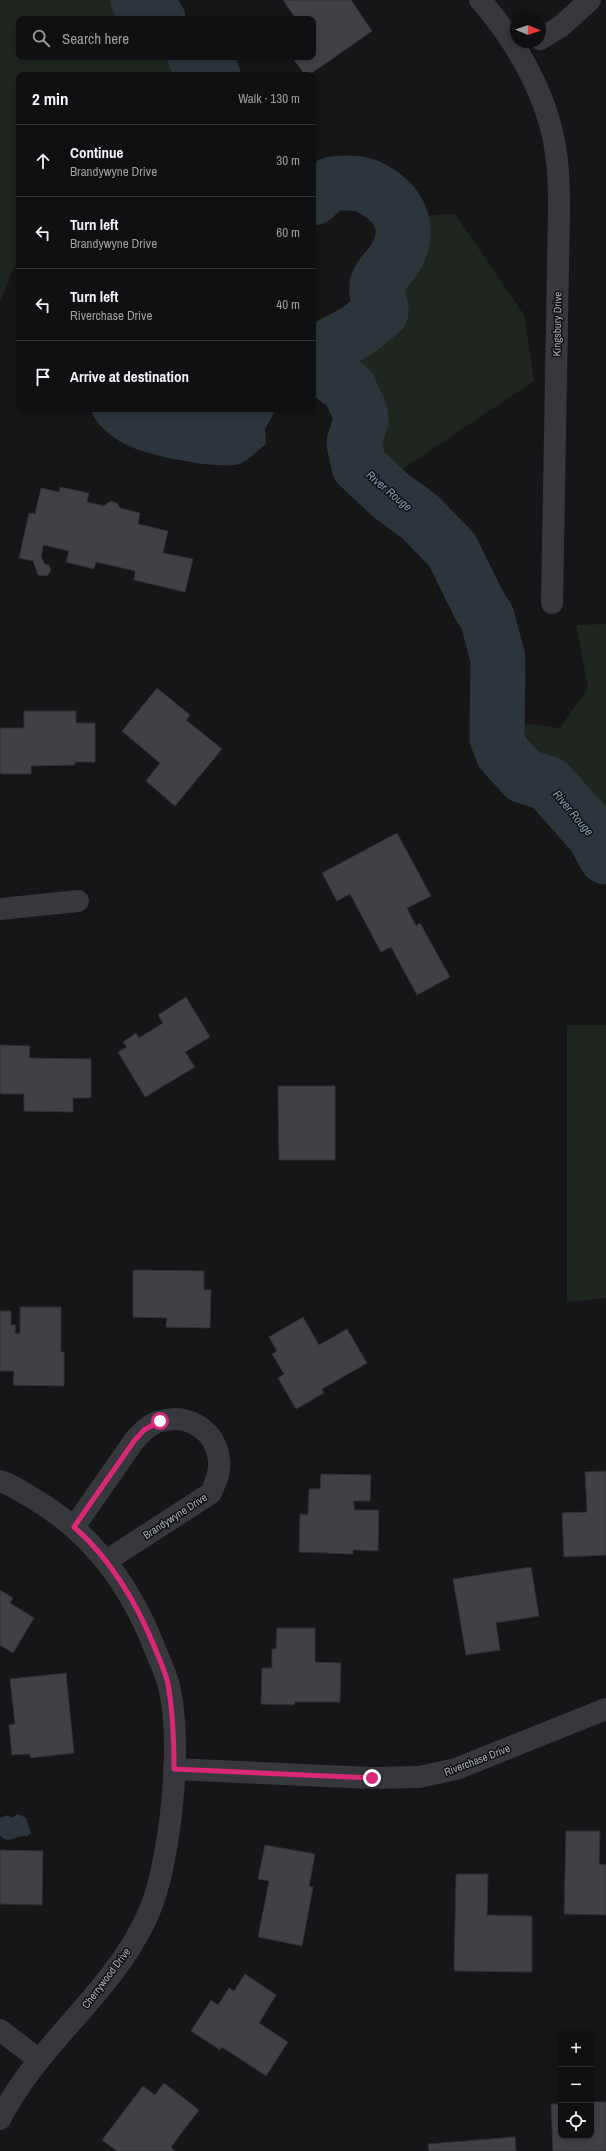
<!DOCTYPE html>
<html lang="en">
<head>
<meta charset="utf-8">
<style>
  :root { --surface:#101012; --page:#19191b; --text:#f1f3f6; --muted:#9c9d9f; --line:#303032 }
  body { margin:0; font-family:"Archivo Narrow",sans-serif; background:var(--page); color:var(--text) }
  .controls { position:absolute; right:12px; bottom:12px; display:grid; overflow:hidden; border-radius:8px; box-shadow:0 2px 6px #0003 }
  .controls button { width:36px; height:36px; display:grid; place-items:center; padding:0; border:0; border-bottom:1px solid var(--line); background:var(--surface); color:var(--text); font:20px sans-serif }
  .compass { position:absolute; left:510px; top:12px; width:36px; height:36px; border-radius:50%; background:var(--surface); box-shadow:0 2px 6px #0003; rotate:92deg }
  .stop { position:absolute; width:12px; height:12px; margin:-9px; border:3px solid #db2777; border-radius:50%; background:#fff }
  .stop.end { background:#db2777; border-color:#fff; box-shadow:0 1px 4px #0008 }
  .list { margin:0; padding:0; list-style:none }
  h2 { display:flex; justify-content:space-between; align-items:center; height:52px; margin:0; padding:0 16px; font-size:17px }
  h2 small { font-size:13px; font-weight:400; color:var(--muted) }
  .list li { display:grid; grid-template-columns:26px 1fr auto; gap:12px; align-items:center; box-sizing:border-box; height:72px; padding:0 16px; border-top:1px solid var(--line) }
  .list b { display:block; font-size:15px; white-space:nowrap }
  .list p { margin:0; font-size:13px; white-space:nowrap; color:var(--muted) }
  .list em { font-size:13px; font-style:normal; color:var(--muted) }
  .icon { flex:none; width:22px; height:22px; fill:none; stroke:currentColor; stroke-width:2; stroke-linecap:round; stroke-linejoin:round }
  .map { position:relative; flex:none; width:606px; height:2151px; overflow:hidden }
  .search { position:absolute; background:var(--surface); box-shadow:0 2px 6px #0003; left:16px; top:16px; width:300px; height:44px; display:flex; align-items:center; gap:10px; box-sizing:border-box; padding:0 14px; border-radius:8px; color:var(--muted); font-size:15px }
  .panel { position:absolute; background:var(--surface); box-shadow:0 2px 6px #0003; left:16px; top:72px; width:300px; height:340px; border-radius:8px }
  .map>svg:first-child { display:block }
  .green { fill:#1e261f }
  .water { fill:#2c353c }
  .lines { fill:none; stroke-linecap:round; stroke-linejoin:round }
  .river { stroke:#2c353c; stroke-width:55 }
  .building { fill:#404145; stroke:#303034 }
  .street { stroke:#37383d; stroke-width:22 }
  .route { stroke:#db2777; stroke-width:5 }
  .labels { text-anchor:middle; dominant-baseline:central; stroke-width:3; stroke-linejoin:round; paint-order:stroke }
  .street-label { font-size:11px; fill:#a8adb8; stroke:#111113 }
  .water-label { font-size:12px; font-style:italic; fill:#7f9bb3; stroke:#111113 }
</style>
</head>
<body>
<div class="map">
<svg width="606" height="2151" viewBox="0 0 606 2151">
  <rect width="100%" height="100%" fill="#161618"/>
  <path class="green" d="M0 0H159L175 19H19V57H214L234 75H19V264L13 269 0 302Z
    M455 214 524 315 534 381 392 476 381 459 378 429 367 386 352 358 357 346 387 331 390 298 399 274 411 216Z
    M606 624V814L555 778 518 723 560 728 588 688 576 625Z
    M567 1025H606V1298L567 1302Z"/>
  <path class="water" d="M91 409H276L265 429 266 444C258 450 245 464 235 465 212 468 148 456 127 445 114 439 93 423 91 409Z
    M18 1814 26 1818 31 1833 27 1836C18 1834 13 1842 4 1839L0 1835V1818L8 1815 11 1818Z"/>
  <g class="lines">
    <path class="river" d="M138 0 158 19
      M195 57 213 75
      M313 198C319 193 326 186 333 184 341 182 359 183 367 186 399 201 414 227 394 260 389 268 379 276 377 285 375 295 382 302 381 312L357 331 329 346 320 358 326 371 349 388 360 412 361 420 354 443 359 466 390 495 420 517 452 550 480 607 487 617 498 659 497 738 503 753 524 776 549 784 594 835 606 857"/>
  </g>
  <path class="building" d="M283 0H351L372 31 309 75H305L292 57H313V19H296Z
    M60 487 89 493 87 502 104 506 110 501 117 503 120 508 140 513 138 524 168 531 163 553 193 559 185 592 134 580 135 571 96 562 94 569 66 562 69 551 43 545 41 557 45 564 49 565 51 570 47 576 38 575 33 561 19 558 29 513 35 514 41 488 59 492Z
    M157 688 190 715 186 720 222 749 175 806 146 781 160 763 122 731Z
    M24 711H76V723H95V762H75V765L31 766V774H0V728H24Z
    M397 833 431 896 407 908 416 926 420 923 450 977 417 995 391 947 381 952 350 894 337 901 322 873Z
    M186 997 210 1037 185 1052 195 1067 145 1097 118 1052 127 1047 123 1042 136 1033 139 1038 163 1023 158 1015Z
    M0 1045 30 1046 29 1058 91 1059V1098H73V1112L24 1111V1094H0Z
    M278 1086H335V1160H279Z
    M133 1270 204 1271V1290H211L210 1328 166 1327 167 1318 133 1317Z
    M20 1307H61V1352H64V1386L13 1385 14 1371H0V1311H11V1325H16L15 1333 20 1334Z
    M303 1317 319 1345 347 1329 367 1363 322 1389 324 1393 296 1409 278 1378 284 1374 272 1354 277 1351 269 1337Z
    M606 1471V1555L564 1557 562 1513 587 1512 585 1472Z
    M321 1474 371 1475 370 1501H354V1510H379L378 1551 353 1550V1554L299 1552 300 1514 308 1515 309 1489H320Z
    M531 1567 539 1616 496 1623 500 1650 466 1655 453 1579Z
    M0 1590 13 1598 10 1603 34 1618 13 1653 0 1645Z
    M277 1628H315V1662L341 1663 340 1702H295L294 1705 261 1704 262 1668H272V1649H276Z
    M66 1673 74 1753 30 1758V1754L12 1755 9 1725 15 1724 10 1679Z
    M566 1831H600L599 1864 606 1865V1915L564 1914Z
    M265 1845 315 1854 309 1886 313 1887 302 1946 258 1937 269 1881 258 1879Z
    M0 1850 43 1851 42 1905 0 1904Z
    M456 1874H488L487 1915 532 1916V1972L454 1971Z
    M245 1974 276 1995 259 2023 288 2042 266 2076 222 2047 220 2050 191 2031 211 2000 218 2005 229 1988 234 1991Z
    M164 2083 199 2110 171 2147 175 2151H117L102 2140 143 2086 155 2095Z
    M591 2102H606V2151H553L551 2104H561V2136H591Z
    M515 2137 516 2151H429L428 2144Z"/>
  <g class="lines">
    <path class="street" d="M480 0C519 44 551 102 557 161 559 178 559 194 559 210L552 603
      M540 39 560 27 590 0
      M0 909 78 901
      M0 1481C12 1485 23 1492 34 1499 94 1534 133 1590 157 1654 161 1663 165 1673 168 1682 179 1724 175 1781 170 1823 165 1856 160 1889 146 1919 110 1995 38 2044 0 2119
      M74 1527 134 1441C141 1433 150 1423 161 1421 189 1413 216 1431 219 1460 221 1471 215 1483 211 1493L106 1561
      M174 1769 372 1778 419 1777 456 1769 606 1709
      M0 2030 38 2059"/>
  </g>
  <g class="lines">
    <path class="route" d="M160 1421 144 1430 134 1441 74 1527C113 1561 138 1605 157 1653 161 1663 166 1674 168 1684 173 1713 174 1741 174 1769L372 1778"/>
  </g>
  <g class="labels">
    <g class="street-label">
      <text transform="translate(557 324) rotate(-89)">Kingsbury Drive</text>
      <text transform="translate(175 1516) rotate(-33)">Brandywyne Drive</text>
      <text transform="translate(477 1760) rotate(-21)">Riverchase Drive</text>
      <text transform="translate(106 1978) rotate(-53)">Cherrywood Drive</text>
    </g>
    <g class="water-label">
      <text transform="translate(389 491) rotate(40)">River Rouge</text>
      <text transform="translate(573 813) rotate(50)">River Rouge</text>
    </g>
  </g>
</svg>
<div class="controls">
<button>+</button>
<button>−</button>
<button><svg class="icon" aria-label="locate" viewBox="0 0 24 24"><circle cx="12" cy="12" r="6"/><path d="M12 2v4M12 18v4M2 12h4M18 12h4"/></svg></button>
</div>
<svg class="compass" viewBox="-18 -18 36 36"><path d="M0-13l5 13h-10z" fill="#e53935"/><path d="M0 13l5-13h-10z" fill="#9c9d9f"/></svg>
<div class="stop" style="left:160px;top:1421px"></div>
<div class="stop end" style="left:372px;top:1778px"></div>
<div class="search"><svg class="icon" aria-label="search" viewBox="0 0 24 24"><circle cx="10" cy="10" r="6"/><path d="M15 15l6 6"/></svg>Search here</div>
<section class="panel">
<h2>2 min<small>Walk · 130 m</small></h2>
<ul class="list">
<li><svg class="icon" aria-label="ahead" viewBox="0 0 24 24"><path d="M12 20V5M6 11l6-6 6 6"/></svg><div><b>Continue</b><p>Brandywyne Drive</p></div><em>30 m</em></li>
<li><svg class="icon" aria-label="left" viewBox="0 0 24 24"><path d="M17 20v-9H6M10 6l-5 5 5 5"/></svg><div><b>Turn left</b><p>Brandywyne Drive</p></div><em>60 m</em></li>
<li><svg class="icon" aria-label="left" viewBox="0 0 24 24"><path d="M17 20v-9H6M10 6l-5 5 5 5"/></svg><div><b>Turn left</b><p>Riverchase Drive</p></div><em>40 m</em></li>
<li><svg class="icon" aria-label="arrive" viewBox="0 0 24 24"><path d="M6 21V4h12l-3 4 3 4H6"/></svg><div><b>Arrive at destination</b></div></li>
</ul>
</section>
</div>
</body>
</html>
